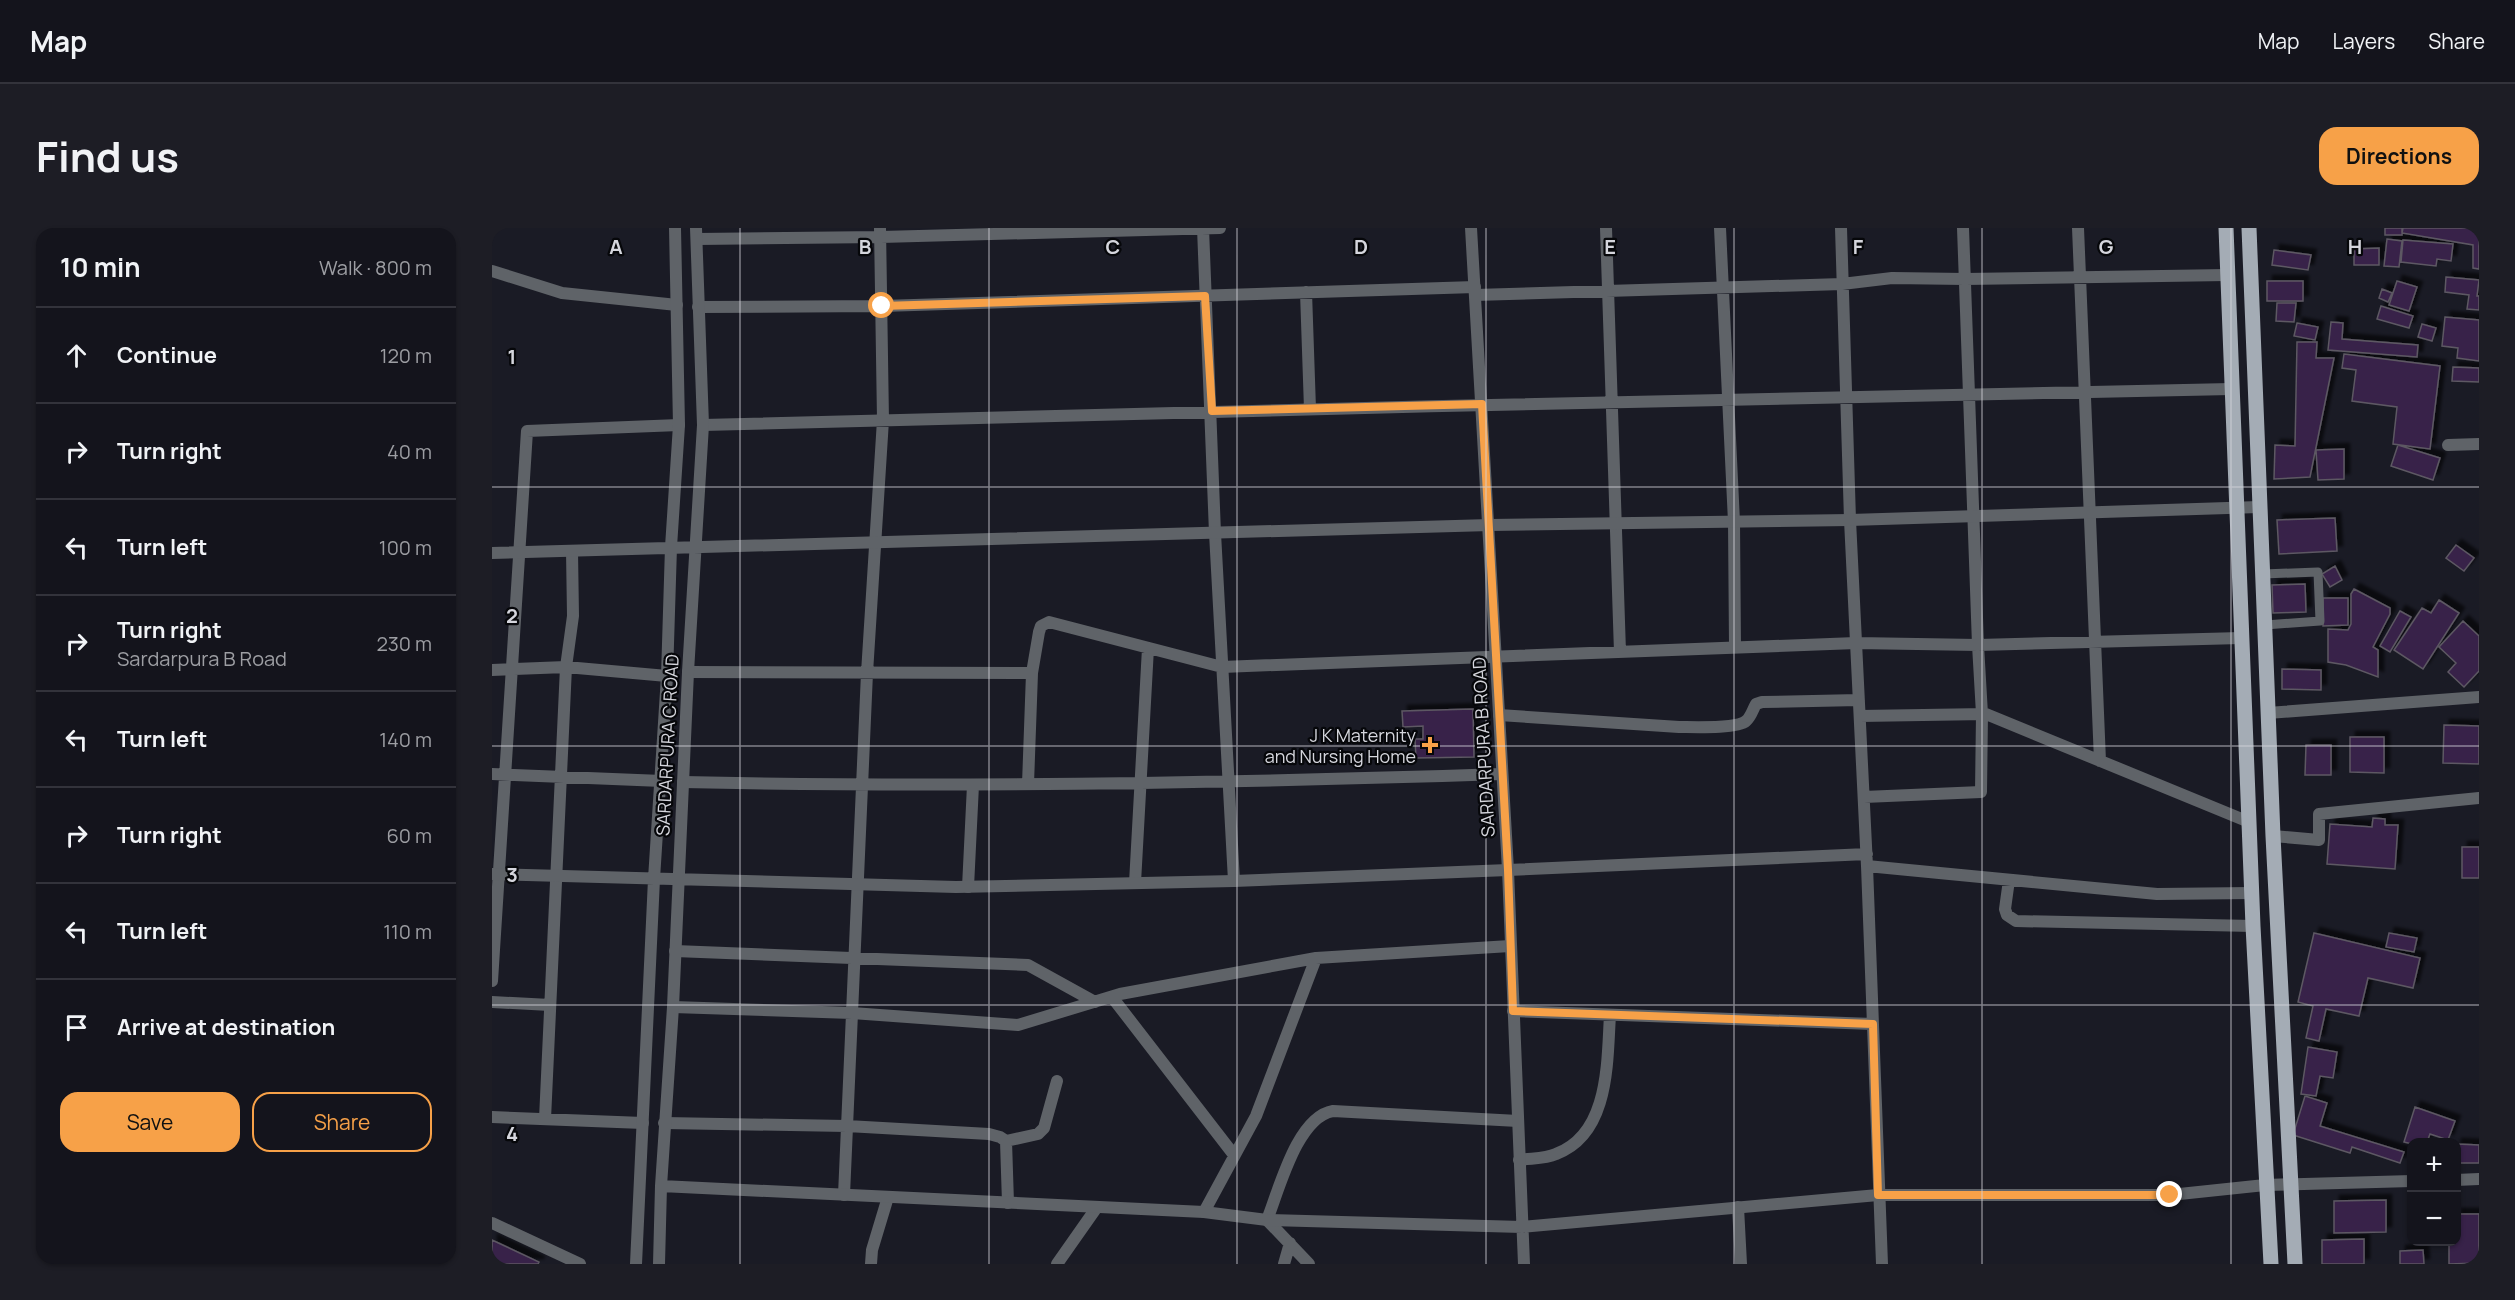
<!DOCTYPE html>
<html lang="en">
<head>
<meta charset="utf-8">
<style>
  :root { --surface:#14141c; --page:#1d1d25; --text:#f1f3f6; --muted:#9d9ea3; --line:#33333b; --accent:#f7a148 }
  body { margin:0; font-family:Manrope,sans-serif; background:var(--page); color:var(--text) }
  .controls { position:absolute; right:18px; bottom:18px; display:grid; overflow:hidden; border-radius:12px; box-shadow:0 2px 4px #0004 }
  .controls button { width:54px; height:54px; display:grid; place-items:center; padding:0; border:0; border-bottom:2px solid var(--line); background:var(--surface); color:var(--text); font:30px sans-serif }
  .stop { position:absolute; width:18px; height:18px; margin:-14px; border:4px solid #f7a148; border-radius:50%; background:#fff }
  .stop.end { background:#f7a148; border-color:#fff; box-shadow:0 2px 6px #0008 }
  .list { margin:0; padding:0; list-style:none }
  h2 { display:flex; justify-content:space-between; align-items:center; height:78px; margin:0; padding:0 24px; font-size:26px }
  h2 small { font-size:20px; font-weight:400; color:var(--muted) }
  .list li { display:grid; grid-template-columns:39px 1fr auto; gap:18px; align-items:center; box-sizing:border-box; height:96px; padding:0 24px; border-top:2px solid var(--line) }
  .list b { display:block; font-size:22px; white-space:nowrap }
  .list p { margin:0; font-size:20px; white-space:nowrap; color:var(--muted) }
  .list em { font-size:20px; font-style:normal; color:var(--muted) }
  .actions { display:flex; gap:12px; padding:18px 24px }
  .actions a { flex:1; padding:14px 0; border:2px solid var(--accent); border-radius:18px; text-align:center; font-size:21px; color:var(--accent) }
  .actions .main { background:var(--accent); color:#111 }
  .icon { flex:none; width:33px; height:33px; fill:none; stroke:currentColor; stroke-width:2; stroke-linecap:round; stroke-linejoin:round }
  .map { position:relative; flex:none; width:1987px; height:1036px; overflow:hidden; border-radius:18px }
  header { display:flex; align-items:center; gap:36px; box-sizing:border-box; height:84px; padding:0 30px; background:var(--surface); border-bottom:2px solid var(--line) }
  header strong { font-size:28px }
  nav { display:flex; gap:33px; margin-inline-start:auto; font-size:21px }
  .intro { display:flex; align-items:center; justify-content:space-between; box-sizing:border-box; height:144px; padding:0 36px }
  h1 { margin:0; font-size:42px }
  .button { padding:15px 27px; border-radius:18px; background:var(--accent); color:#111; font-size:21px; font-weight:700 }
  main { display:flex; gap:36px; padding:0 36px }
  aside { flex:1; background:var(--surface); border-radius:18px; box-shadow:0 2px 4px #0004 }
  .map>svg:first-child { display:block }
  .building { fill:#382249; stroke:#5d5863; stroke-width:1.5; filter:url(#shadow) }
  .lines { fill:none; stroke-linecap:round; stroke-linejoin:round }
  .service { stroke:#5f6368; stroke-width:9 }
  .minor { stroke:#5f6368; stroke-width:12 }
  .tertiary { stroke:#5f6368; stroke-width:12 }
  .primary { stroke:#a4acb5; stroke-width:15 }
  .route { stroke:#f7a148; stroke-width:8 }
  .grid { fill:none; stroke:#d5d6dd; stroke-width:1.5; stroke-opacity:0.55 }
  .poi-dot { fill:#f7a148; stroke:#06070a; stroke-width:2 }
  .labels { text-anchor:middle; dominant-baseline:central; stroke-width:4.5; stroke-linejoin:round; paint-order:stroke }
  .poi-label { font-size:18px; fill:#d5d6dd; stroke:#06070a; text-anchor:end }
  .street-label { font-size:18px; fill:#d5d6dd; stroke:#06070a }
  .grid-label { font-size:20px; text-anchor:middle; font-weight:bold; fill:#d5d6dd; stroke:#06070a; stroke-width:4.5; stroke-linejoin:round; paint-order:stroke }
</style>
</head>
<body>
<header>
<strong>Map</strong>
<nav><a>Map</a><a>Layers</a><a>Share</a></nav>
</header>
<div class="intro"><h1>Find us</h1><a class="button">Directions</a></div>
<main>
<aside>
<h2>10 min<small>Walk · 800 m</small></h2>
<ul class="list">
<li><svg class="icon" aria-label="ahead" viewBox="0 0 24 24"><path d="M12 20V5M6 11l6-6 6 6"/></svg><div><b>Continue</b></div><em>120 m</em></li>
<li><svg class="icon" aria-label="right" viewBox="0 0 24 24"><path d="M7 20v-9h11M14 6l5 5-5 5"/></svg><div><b>Turn right</b></div><em>40 m</em></li>
<li><svg class="icon" aria-label="left" viewBox="0 0 24 24"><path d="M17 20v-9H6M10 6l-5 5 5 5"/></svg><div><b>Turn left</b></div><em>100 m</em></li>
<li><svg class="icon" aria-label="right" viewBox="0 0 24 24"><path d="M7 20v-9h11M14 6l5 5-5 5"/></svg><div><b>Turn right</b><p>Sardarpura B Road</p></div><em>230 m</em></li>
<li><svg class="icon" aria-label="left" viewBox="0 0 24 24"><path d="M17 20v-9H6M10 6l-5 5 5 5"/></svg><div><b>Turn left</b></div><em>140 m</em></li>
<li><svg class="icon" aria-label="right" viewBox="0 0 24 24"><path d="M7 20v-9h11M14 6l5 5-5 5"/></svg><div><b>Turn right</b></div><em>60 m</em></li>
<li><svg class="icon" aria-label="left" viewBox="0 0 24 24"><path d="M17 20v-9H6M10 6l-5 5 5 5"/></svg><div><b>Turn left</b></div><em>110 m</em></li>
<li><svg class="icon" aria-label="arrive" viewBox="0 0 24 24"><path d="M6 21V4h12l-3 4 3 4H6"/></svg><div><b>Arrive at destination</b></div></li>
</ul>
<div class="actions"><a class="main">Save</a><a>Share</a></div>
</aside>
<div class="map">
<svg width="1987" height="1036" viewBox="0 0 1987 1036">
  <defs>
    <filter id="shadow"><feDropShadow dx="5.5" dy="-5.5" stdDeviation="1.5" flood-color="#0009"/></filter>
  </defs>
  <rect width="100%" height="100%" fill="#1a1b25"/>
  <path class="building" d="M1893 0H1910V7H1893Z
    M1911 0H1987V41L1981 40V17L1910 5Z
    M1895 11 1910 13 1907 39 1892 38Z
    M1911 12 1961 16 1959 33 1945 31 1944 38 1909 34Z
    M1887 20V37H1862V21Z
    M1782 22 1819 27 1816 42 1780 37Z
    M1954 49 1987 52 1985 68H1987V82L1975 81 1977 67 1953 64Z
    M1775 53H1811V73H1775Z
    M1905 53 1925 59 1917 83 1897 77Z
    M1890 61 1900 65 1896 74 1887 70Z
    M1785 75H1804L1802 94 1784 93Z
    M1889 78 1921 88 1917 100 1885 91Z
    M1953 89 1987 92V133L1965 130 1966 120 1950 118Z
    M1839 94 1851 95 1850 111 1926 117 1925 129 1836 122Z
    M1805 95 1826 99 1823 112 1802 108Z
    M1930 96 1944 100 1940 113 1926 109Z
    M1805 114H1825L1824 130H1842L1818 249 1782 251 1783 217 1803 218Z
    M1852 126 1948 138 1938 221 1901 216 1905 179 1860 173 1864 142 1850 140Z
    M1961 139 1987 140V154L1960 153Z
    M1906 217 1948 230 1941 252 1899 238Z
    M1852 221V251L1826 252 1824 222Z
    M1843 290 1845 323 1787 326 1785 292Z
    M1964 317 1982 330 1972 343 1954 330Z
    M1843 338 1850 352 1838 359 1830 346Z
    M1813 356 1814 384 1781 385 1780 357Z
    M1862 361 1898 380V386L1881 419 1886 422V449L1854 437 1836 434V401L1856 402 1859 396V366Z
    M1831 370H1856V397L1831 398Z
    M1947 372 1967 385 1931 441 1902 422 1930 380 1939 385Z
    M1908 383 1919 389 1898 424 1888 418Z
    M1971 393 1987 408V443L1972 459 1956 444 1964 435 1947 419Z
    M1790 441 1829 442V462L1790 461Z
    M981 481 982 529 924 530 923 511H931V498L911 499 910 483Z
    M1952 497 1987 498V536L1951 535Z
    M1858 509H1892V545L1858 544Z
    M1814 517H1839V547H1813Z
    M1881 590 1893 591V597H1906L1903 641 1835 636 1838 596 1880 599Z
    M1970 619H1987V650H1970Z
    M1822 705 1928 730 1921 760 1876 750 1867 788 1834 781 1827 813 1814 810 1821 778 1806 774Z
    M1897 705 1925 710 1922 724 1894 719Z
    M1816 819 1845 824 1841 850 1828 848 1824 868 1809 866Z
    M1813 868 1835 875 1828 898 1912 924 1908 935 1860 919 1858 925 1801 907Z
    M1923 879 1963 893 1956 912 1938 906 1935 914 1920 916 1912 914Z
    M1964 916 1987 917V935H1964Z
    M1894 972V1004L1842 1005V973Z
    M1964 986H1987V1035L1957 1036V1014H1964Z
    M1872 1011V1036H1830V1012Z
    M0 1012 47 1034 46 1036H0Z
    M1931 1022 1932 1036H1908V1023Z"/>
  <g class="lines">
    <path class="service" d="M1771 346 1826 344 1828 393 1773 397"/>
    <path class="minor" d="M711 0 723 305 742 653
      M1114 0 1128 424
      M1228 0 1242 294 1243 419
      M1349 0 1358 292 1375 638 1390 1036
      M1586 0 1608 533
      M205 11 389 9 728 0
      M0 43 70 65 185 77
      M814 64 818 181
      M983 67 1350 56 1400 50 1473 51 1735 47
      M206 79 390 78 983 59
      M211 197C720 183 1230 171 1739 161
      M1956 217 1987 216
      M0 442 74 439 175 448
      M196 444 540 445
      M1776 485 1987 469
      M1007 487 1187 499C1200 499 1245 501 1254 493 1259 489 1261 481 1264 476L1270 474 1367 472
      M1368 488 1494 486 1757 594
      M0 546 170 553
      M191 554C464 560 737 555 1010 546
      M536 556 540 445 547 404 549 398 557 394 730 439 1364 415 1486 417 1471 0
      M1372 569 1489 564 1490 486 1486 417 1749 410
      M1781 608 1827 612V586L1987 570
      M1375 638 1665 666 1760 665
      M1016 642 1375 626
      M1517 652 1513 681 1515 687 1524 693 1761 698
      M643 655 656 420
      M476 659 481 557
      M183 723 536 737 603 774
      M0 753 35 203 187 197
      M620 769 742 927
      M0 774 58 777
      M181 779 360 785 526 797 628 766 824 730 1018 718
      M1021 783 1381 796
      M0 889 151 895
      M53 891 74 439 81 388 80 323
      M172 895 355 898 497 906 508 909 514 913 516 975
      M514 913 546 906 552 900 565 853
      M1027 932C1039 930 1053 931 1064 926 1118 906 1115 833 1118 787
      M352 967 375 445 391 192 388 0
      M1246 979 1249 1036
      M712 984 764 888 824 730
      M379 1036 380 1022 396 969
      M565 1036 605 979
      M792 1036 798 1015
      M817 1036 775 992C787 962 805 889 841 883L1026 893"/>
    <path class="tertiary" d="M979 0 1016 642 1032 1036
      M0 325 998 297 1358 292 1767 279
      M0 646 464 659 742 653 1016 642
      M1964 952 1987 951
      M169 958 712 984 775 992 1030 999 1386 967H1678L1773 957 1920 953
      M0 995 88 1036
      M144 1036 162 651 175 448 179 319 187 197 183 0
      M167 1036 169 958 181 779 196 444 211 197 204 0"/>
    <path class="primary" d="M1734 0 1761 698 1779 1036
      M1757 0 1781 608 1803 1036"/>
  </g>
  <g class="lines">
    <path class="route" d="M390 78 713 68 720 183 990 176 1016 642 1021 783 1381 796 1386 967H1678"/>
  </g>
  <path class="grid" d="M248 0V1036M497 0V1036M745 0V1036M994 0V1036M1242 0V1036M1490 0V1036M1739 0V1036M0 259H1987M0 518H1987M0 777H1987"/>
  <path class="poi-dot" d="M935 508h6v6h6v6h-6v6h-6v-6h-6v-6h6z"/>
  <g class="labels">
    <g class="poi-label">
      <text x="924" y="507">J K Maternity<tspan x="924" dy="21">and Nursing Home</tspan></text>
    </g>
    <g class="street-label">
      <text transform="translate(175 517) rotate(-87)">SARDARPURA C ROAD</text>
      <text transform="translate(991 519) rotate(-93)">SARDARPURA B ROAD</text>
    </g>
  </g>
  <g class="grid-label">
    <text x="124" y="26">A</text>
    <text x="373" y="26">B</text>
    <text x="621" y="26">C</text>
    <text x="869" y="26">D</text>
    <text x="1118" y="26">E</text>
    <text x="1366" y="26">F</text>
    <text x="1614" y="26">G</text>
    <text x="1863" y="26">H</text>
    <text x="20" y="136">1</text>
    <text x="20" y="395">2</text>
    <text x="20" y="654">3</text>
    <text x="20" y="913">4</text>
  </g>
</svg>
<div class="controls">
<button>+</button>
<button>−</button>
</div>
<div class="stop" style="left:390px;top:78px"></div>
<div class="stop end" style="left:1678px;top:967px"></div>
</div>
</main>
</body>
</html>
